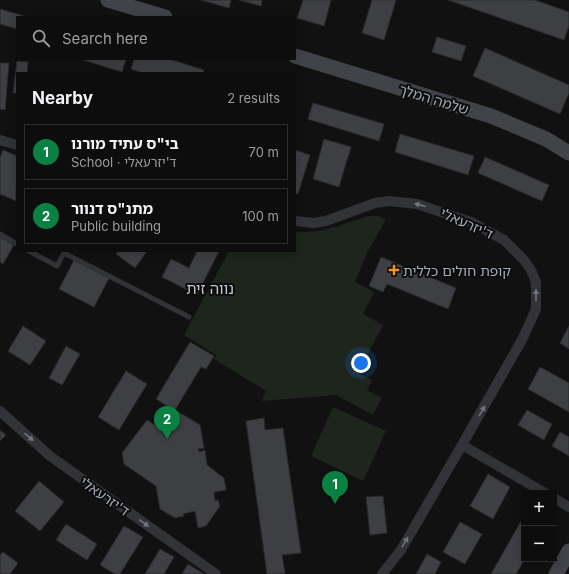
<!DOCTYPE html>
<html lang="en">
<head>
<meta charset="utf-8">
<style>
  :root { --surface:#0d0d0e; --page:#1b1b1c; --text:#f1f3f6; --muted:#9a9c9e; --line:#2d2d2e; --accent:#0b8043 }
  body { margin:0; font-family:Inter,"Noto Sans Hebrew",sans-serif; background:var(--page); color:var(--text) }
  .controls { position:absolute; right:12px; bottom:12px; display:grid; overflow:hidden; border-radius:0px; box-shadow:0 2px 10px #0003 }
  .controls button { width:36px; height:36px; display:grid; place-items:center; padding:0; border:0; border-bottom:1px solid var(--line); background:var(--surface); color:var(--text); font:20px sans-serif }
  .you { position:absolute; left:361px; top:363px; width:14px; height:14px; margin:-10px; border:3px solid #fff; border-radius:50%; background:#1a73e8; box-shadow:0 0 0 6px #1a73e833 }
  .badge { display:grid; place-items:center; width:26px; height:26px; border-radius:50%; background:var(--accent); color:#fff; font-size:13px; font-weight:700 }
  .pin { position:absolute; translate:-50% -33px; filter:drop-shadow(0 1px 2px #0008) }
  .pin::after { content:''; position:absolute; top:21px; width:14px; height:12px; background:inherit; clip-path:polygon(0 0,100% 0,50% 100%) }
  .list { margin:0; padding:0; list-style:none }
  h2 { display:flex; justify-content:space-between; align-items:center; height:52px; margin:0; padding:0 16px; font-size:17px }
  h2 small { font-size:13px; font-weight:400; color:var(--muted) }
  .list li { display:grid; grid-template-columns:26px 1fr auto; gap:12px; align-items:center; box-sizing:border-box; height:56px; margin:0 8px 8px; padding:0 8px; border:1px solid var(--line); border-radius:0px }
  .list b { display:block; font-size:15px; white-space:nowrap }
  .list p { margin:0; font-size:13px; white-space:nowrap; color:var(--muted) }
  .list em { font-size:13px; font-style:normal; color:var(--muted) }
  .icon { flex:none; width:22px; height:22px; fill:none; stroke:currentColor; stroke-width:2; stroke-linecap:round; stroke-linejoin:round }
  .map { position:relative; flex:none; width:569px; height:574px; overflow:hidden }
  .search { position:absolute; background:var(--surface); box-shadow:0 2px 10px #0003; left:16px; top:16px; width:280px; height:44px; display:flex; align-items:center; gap:10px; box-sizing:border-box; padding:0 14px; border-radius:0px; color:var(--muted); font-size:15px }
  .panel { position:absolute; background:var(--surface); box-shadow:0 2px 10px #0003; left:16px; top:72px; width:280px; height:180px; border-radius:0px }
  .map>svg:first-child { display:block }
  .green { fill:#1d251d }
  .building { fill:#3d3f42; stroke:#2b2b2e }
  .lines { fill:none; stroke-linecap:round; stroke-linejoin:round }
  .lane { stroke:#323337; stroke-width:5 }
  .street { stroke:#323337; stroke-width:10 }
  .secondary { stroke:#404347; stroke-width:15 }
  .oneway { fill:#70747b }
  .poi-dot { fill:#f1932a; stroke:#0c0c0d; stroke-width:1.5 }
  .labels { text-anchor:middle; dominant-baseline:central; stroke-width:4; stroke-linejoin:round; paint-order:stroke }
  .street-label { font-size:14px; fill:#a2aab3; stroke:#0c0c0d }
  .poi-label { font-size:14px; fill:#a2aab3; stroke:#0c0c0d; text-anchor:start }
  .neighbourhood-label { font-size:15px; fill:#c3c8cf; stroke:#0c0c0d }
</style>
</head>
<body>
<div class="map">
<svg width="569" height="574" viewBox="0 0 569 574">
  <rect width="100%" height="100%" fill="#111112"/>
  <path class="green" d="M368 216H378L386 219 367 253 355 282 374 292 363 314 383 325 358 373 372 380 367 390 382 398 373 415 336 395 262 401 266 391 214 359 216 355 184 335 229 251H295V232C322 234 344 224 368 216Z
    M333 407 386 431 363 481 311 456Z"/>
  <path class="building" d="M201 0H231L229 8Z
    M239 0H262L261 6Z
    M303 0H331L324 26 297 18Z
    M372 0H396L384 40 362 33Z
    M448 0H535L569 12V26L564 40Z
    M0 9 28 17H17V29L0 24Z
    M437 37 466 46 461 61 432 52Z
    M485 48 569 85V93L560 114 473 76Z
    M80 59H126L122 72Z
    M134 59H169L204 70 203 73H143L131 69Z
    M17 61 28 62 27 73H17V93H13Z
    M0 63H9L5 110 0 109Z
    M313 103 384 124 379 141 308 119Z
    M400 134 474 156 468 175 395 152Z
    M324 139 351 147 339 187 313 179Z
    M3 150 17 156 16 201 0 194V158Z
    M295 150 310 155 298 194 295 193Z
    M485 157 549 185 542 201 478 173Z
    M0 237 14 245 3 264 0 262Z
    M118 251H147L135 268 116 254Z
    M197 251H219L197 295 162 277 171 259 189 268Z
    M381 257 456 288 448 309 387 284 383 292 369 286Z
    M74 260 109 278 94 307 59 289Z
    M23 326 46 341 30 365 8 351Z
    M569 326V349L560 343Z
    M190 342 214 356 206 369 201 367 175 410 200 425 204 448 198 449 199 452 205 450 207 465 224 478 226 490 214 492 215 501 218 500 220 506 206 526 198 528 195 511 183 514 184 516 175 518 160 509 156 486 124 464 122 453 147 420 163 430 169 421 161 416 167 406 156 399Z
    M66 346 80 354 62 385 49 378Z
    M540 367 569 383V412L528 389Z
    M126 371 147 384 119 430 98 417Z
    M527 410 552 424 544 440 518 425Z
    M264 418 265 430 283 428 301 553 282 555 285 573 279 574H267L246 421Z
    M0 430 6 435 0 441Z
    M560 432 569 437V456L552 446Z
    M488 474 510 487 493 519 470 506Z
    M39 481 64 502 40 531 15 511Z
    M383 496 387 533 370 535 366 497Z
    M524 516 525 559 516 574H491Z
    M460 522 482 534 465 564 443 552Z
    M66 524 97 544 87 560 56 540Z
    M124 526 143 537 120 574H115L100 565Z
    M160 549 174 557 164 574H145Z
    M3 552 18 563 10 574H0V555Z
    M427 554 441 562 435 574H416Z
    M188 564 204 574H182Z"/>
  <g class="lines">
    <path class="lane" d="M0 234 17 244
      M29 251 57 266 64 253 189 317"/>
    <path class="street" d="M0 140 17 145
      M295 221 314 223 326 221 375 203 389 201 417 204 471 222 504 240 524 260 531 270 536 282V309L523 338 462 445 401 550 382 574
      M0 411 50 456 216 574
      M462 445 545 493
      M554 498 569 507"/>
    <path class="secondary" d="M108 0 165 17
      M295 56 491 116 546 139 569 153
      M556 574 569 551"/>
  </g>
  <defs><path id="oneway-solid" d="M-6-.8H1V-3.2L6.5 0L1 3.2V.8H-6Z"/></defs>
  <g class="oneway">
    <use href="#oneway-solid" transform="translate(420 205) rotate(-165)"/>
    <use href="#oneway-solid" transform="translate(536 295) rotate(-90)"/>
    <use href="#oneway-solid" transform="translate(482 411) rotate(-60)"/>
    <use href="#oneway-solid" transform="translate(29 437) rotate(41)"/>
    <use href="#oneway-solid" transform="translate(144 523) rotate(35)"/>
    <use href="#oneway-solid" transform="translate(405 542) rotate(-59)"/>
  </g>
  <path class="poi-dot" d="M392 264h4v4h4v4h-4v4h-4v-4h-4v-4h4z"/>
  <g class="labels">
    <g class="street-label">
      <text transform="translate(434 99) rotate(17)">שלמה המלך</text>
      <text transform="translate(467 223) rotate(24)">ד'יזרעאלי</text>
      <text transform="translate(105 496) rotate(35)">ד'יזרעאלי</text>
    </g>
    <g class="poi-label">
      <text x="403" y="270">קופת חולים כללית</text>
    </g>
    <g class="neighbourhood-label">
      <text x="210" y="288">נווה זית</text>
    </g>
  </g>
</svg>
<div class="controls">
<button>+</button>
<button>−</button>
</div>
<div class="you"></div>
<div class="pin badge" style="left:335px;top:504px">1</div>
<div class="pin badge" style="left:167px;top:439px">2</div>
<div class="search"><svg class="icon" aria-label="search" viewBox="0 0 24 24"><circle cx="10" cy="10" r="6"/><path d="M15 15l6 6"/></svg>Search here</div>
<section class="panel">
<h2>Nearby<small>2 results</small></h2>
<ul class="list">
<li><span class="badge">1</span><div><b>בי&quot;ס עתיד מורנו</b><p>School · ד'יזרעאלי</p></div><em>70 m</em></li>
<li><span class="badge">2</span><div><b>מתנ&quot;ס דנוור</b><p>Public building</p></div><em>100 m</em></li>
</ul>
</section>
</div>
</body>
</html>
